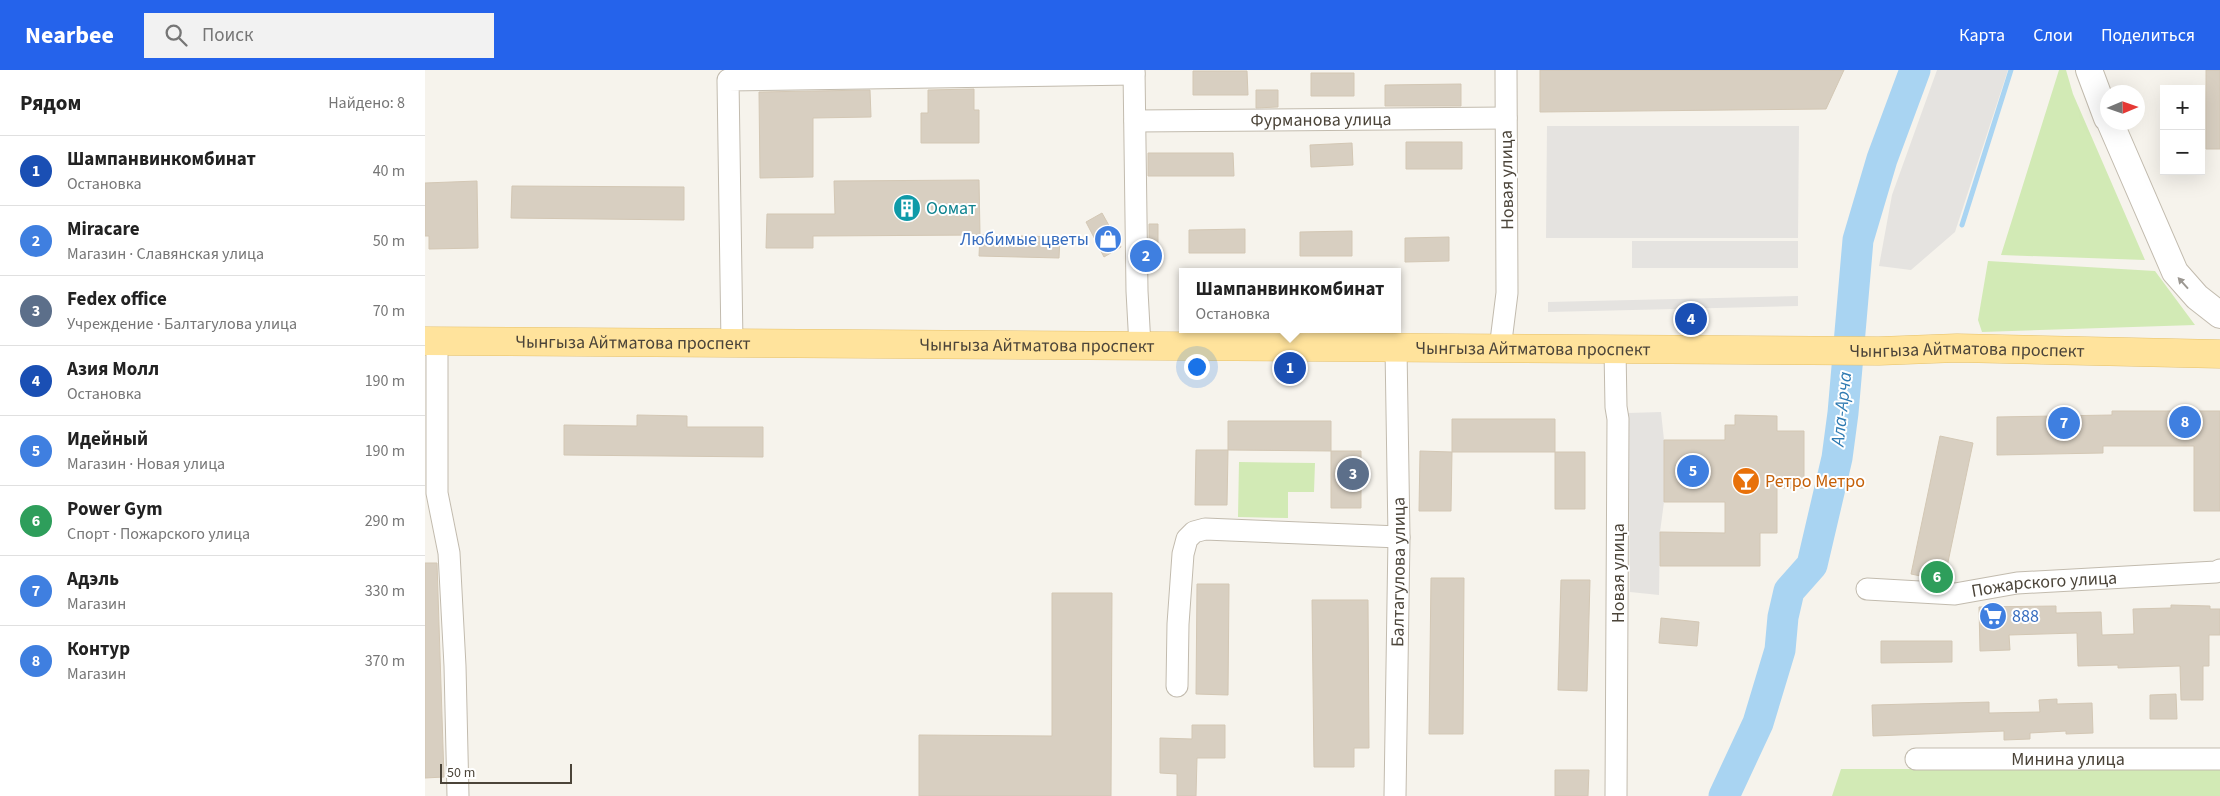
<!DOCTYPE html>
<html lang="ru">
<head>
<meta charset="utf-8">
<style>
  :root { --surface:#fff; --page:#f2f2f2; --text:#222; --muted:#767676; --line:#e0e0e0; --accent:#2563eb }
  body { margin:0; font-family:"Source Sans 3",sans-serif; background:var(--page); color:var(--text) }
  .controls { position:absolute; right:15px; top:15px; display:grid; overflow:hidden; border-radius:0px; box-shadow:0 5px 20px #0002 }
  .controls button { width:45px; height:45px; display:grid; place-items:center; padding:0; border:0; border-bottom:1px solid var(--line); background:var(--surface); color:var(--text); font:25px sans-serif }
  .compass { position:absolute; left:1675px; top:15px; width:45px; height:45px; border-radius:50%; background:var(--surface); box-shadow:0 5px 20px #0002; rotate:88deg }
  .scale { position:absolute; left:15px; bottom:12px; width:132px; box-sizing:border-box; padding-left:5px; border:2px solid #4b4439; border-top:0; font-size:14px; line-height:18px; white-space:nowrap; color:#4b4439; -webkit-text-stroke:4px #fff; paint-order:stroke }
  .you { position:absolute; left:771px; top:296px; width:18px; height:18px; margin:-12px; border:4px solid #fff; border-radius:50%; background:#1a73e8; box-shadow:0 0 0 8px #1a73e833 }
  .badge { display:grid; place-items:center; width:32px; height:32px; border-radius:50%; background:var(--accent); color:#fff; font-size:16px; font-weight:700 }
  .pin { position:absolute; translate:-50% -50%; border:2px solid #fff; box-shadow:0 1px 5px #0006 }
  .popup { position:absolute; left:754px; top:198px; width:222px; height:65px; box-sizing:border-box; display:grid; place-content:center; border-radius:0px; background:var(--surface); filter:drop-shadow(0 1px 4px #0005); font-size:16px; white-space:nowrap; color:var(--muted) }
  .popup b { font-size:19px; color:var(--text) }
  .popup::after { content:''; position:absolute; left:50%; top:100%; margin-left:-10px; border:10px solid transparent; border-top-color:var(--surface) }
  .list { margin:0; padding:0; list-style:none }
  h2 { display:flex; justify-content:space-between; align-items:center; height:65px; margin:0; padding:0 20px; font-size:21px }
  h2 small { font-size:16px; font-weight:400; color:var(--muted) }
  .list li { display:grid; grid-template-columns:32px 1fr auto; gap:15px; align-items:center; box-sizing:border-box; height:70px; padding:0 20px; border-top:1px solid var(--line) }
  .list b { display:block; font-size:19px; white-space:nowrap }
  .list p { margin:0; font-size:16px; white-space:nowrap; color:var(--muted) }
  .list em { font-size:16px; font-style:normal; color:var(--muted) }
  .icon { flex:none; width:28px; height:28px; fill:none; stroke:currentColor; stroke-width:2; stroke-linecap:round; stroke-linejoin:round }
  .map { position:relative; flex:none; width:1795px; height:726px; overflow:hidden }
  header { display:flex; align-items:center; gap:30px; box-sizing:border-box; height:70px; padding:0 25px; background:var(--accent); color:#fff }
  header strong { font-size:24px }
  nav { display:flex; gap:28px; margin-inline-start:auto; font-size:18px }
  .search { width:350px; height:45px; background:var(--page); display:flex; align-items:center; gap:12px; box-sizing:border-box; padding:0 18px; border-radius:0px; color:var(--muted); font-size:19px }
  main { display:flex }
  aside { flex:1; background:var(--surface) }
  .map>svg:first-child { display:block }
  .green { fill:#d2eab5 }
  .parking { fill:#e5e3e0 }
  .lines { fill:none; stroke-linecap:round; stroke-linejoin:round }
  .stream { stroke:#a9d4f2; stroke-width:5 }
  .river { stroke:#a9d4f2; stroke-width:31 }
  .building { fill:#d8cfc1; stroke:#d3c7b4 }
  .minor-casing { stroke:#c2bbae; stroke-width:23 }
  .tertiary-casing { stroke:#c2bbae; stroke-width:28 }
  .primary-casing { stroke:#e6c16a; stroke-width:29 }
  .minor { stroke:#fff; stroke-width:21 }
  .tertiary { stroke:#fff; stroke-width:26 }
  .primary { stroke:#ffe39c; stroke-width:28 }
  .oneway { fill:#9c9892 }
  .labels { text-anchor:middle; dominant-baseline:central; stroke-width:4; stroke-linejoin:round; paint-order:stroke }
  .street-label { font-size:18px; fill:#4b4439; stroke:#fff }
  .culture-label { font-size:18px; fill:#0d838f; stroke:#fff; text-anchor:start }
  .shop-label { font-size:18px; fill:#366cbe; stroke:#fff; text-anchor:end }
  .food-label { font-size:18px; fill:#c56008; stroke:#fff; text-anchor:start }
  .water-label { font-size:19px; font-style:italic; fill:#2e7ab2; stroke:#fff }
</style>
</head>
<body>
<header>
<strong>Nearbee</strong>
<div class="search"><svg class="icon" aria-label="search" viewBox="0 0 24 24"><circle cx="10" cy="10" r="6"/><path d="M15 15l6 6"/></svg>Поиск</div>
<nav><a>Карта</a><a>Слои</a><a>Поделиться</a></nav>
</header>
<main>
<aside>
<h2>Рядом<small>Найдено: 8</small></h2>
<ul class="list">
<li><span class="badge" style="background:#1a4fb4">1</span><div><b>Шампанвинкомбинат</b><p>Остановка</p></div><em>40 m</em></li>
<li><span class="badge" style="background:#3f7fe0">2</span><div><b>Miracare</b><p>Магазин · Славянская улица</p></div><em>50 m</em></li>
<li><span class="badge" style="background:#5c6f8a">3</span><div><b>Fedex office</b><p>Учреждение · Балтагулова улица</p></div><em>70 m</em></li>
<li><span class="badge" style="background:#1a4fb4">4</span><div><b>Азия Молл</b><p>Остановка</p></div><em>190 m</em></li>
<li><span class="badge" style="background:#3f7fe0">5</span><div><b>Идейный</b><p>Магазин · Новая улица</p></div><em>190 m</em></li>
<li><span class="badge" style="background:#2e9e5b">6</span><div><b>Power Gym</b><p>Спорт · Пожарского улица</p></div><em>290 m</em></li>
<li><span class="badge" style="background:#3f7fe0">7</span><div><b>Адэль</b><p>Магазин</p></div><em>330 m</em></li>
<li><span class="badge" style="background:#3f7fe0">8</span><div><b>Контур</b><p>Магазин</p></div><em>370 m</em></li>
</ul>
</aside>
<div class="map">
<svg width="1795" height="726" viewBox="0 0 1795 726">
  <rect width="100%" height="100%" fill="#f6f3ec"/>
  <path class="green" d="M1634 0H1641L1648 24 1720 190 1576 185Z
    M1563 191 1730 201 1770 255 1557 262 1553 250Z
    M814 392 890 393 889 422H863V448L813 447Z
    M1416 699H1795V726H1407Z"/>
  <path class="parking" d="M1512 0H1583L1530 162 1486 200 1454 196 1467 125Z
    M1122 56H1374L1373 168H1121Z
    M1207 171H1373V198H1207Z
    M1373 226V236L1123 242V232Z
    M1236 342 1239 370V432L1235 462 1234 525 1205 522 1203 343Z"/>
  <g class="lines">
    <path class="stream" d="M1537 155 1586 0"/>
    <path class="river" d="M1299 726 1333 653 1355 580 1358 547 1364 521 1387 495 1412 388 1418 343 1433 170 1457 89 1490 0"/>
  </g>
  <path class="building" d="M1115 0H1419L1401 39 1115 42Z
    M1781 0H1795V79H1781Z
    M768 1H822L823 25H768Z
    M886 3H929V26H886Z
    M1036 14V36H960V15Z
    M549 19V40H554V73H496V43H503V20Z
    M445 20 446 47 388 48V107L335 108 334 22Z
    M831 20H853V37L831 38Z
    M981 72H1037V99H981Z
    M927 73 928 95 886 97 885 75Z
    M723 83H808L809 106H723Z
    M554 110 555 165 388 166V178H341L342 144H410L409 111Z
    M52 111 53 178 4 179V166H0V113Z
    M87 116 259 117V150L86 148Z
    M677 143 696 177 679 187 661 152Z
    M724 154H733V191H724Z
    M820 159V183H764V160Z
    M927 161V186H875V162Z
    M555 165 635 167 634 188 554 186Z
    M1024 167V191L980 192V168Z
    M1687 341H1795V441H1769V376H1678V383L1572 385V347L1687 345Z
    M212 345 262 346V357H338V387L139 385V355L212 356Z
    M1310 345 1352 346V361H1379V418H1352V463H1335V496H1235V462L1300 463V432H1239V370H1300V355H1310Z
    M1027 349H1130V382H1027Z
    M803 351H906V381L803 380Z
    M1515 366 1548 373 1519 511 1486 504Z
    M771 380H803L802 435H770Z
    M906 381H936V438H906Z
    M995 381 1027 382 1026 441H994Z
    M1130 382H1160V439H1130Z
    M0 493H12L19 707 0 708Z
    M1006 508H1039L1038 664H1004Z
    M1136 510H1165L1162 621 1133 620Z
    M772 514H804L803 625 771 624Z
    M627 523H687L686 726H494V665L627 666Z
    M887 530H943L944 678H929V697H889Z
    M1746 535 1785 536V539H1795V565H1784V596H1778V630H1756L1755 596 1693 598V595L1653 596 1652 563 1584 565 1585 580 1555 581 1554 537 1631 536V543L1676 542 1677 565 1709 564 1708 539 1746 538Z
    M1236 548 1274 552 1272 576 1234 573Z
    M1456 571H1527V592L1456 593Z
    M1751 624 1752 649H1725V625Z
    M1632 629V634L1667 633 1668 663 1641 664V661L1605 663V669L1579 670V661L1448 666 1447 635 1564 632V643L1615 642 1614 630Z
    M767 655H800V688H772L771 726H752V704L735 703V668L767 669Z
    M1130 700H1164L1163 726H1130Z"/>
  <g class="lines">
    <g class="minor-casing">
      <g id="minor">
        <path d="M709 0 712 221 715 276"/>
        <path id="s1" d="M710 51 1081 48"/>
        <path d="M12 271V423L24 483 30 596 33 726"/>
        <path d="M307 273 303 10 709 4"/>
        <path d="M1075 279 1082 223 1081 0"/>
        <path d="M1190 279 1191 337 1193 349 1191 726"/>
        <path id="s2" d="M1442 519 1530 524 1592 513 1791 502 1795 500"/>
        <path d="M752 616 753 554 758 484 762 469 769 462 780 459 974 467"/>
        <path id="s3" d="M1491 689H1795"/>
        <path id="s4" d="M970 726 974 467 971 278"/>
      </g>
    </g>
    <g class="tertiary-casing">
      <path id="tertiary" d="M1664 0 1682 48
        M1685 52 1750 202 1772 227 1795 245"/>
    </g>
    <g class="primary-casing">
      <g id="primary">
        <path id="s5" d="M0 271 1454 281 1532 278 1795 284"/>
      </g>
    </g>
    <use href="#minor" class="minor"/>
    <use href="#tertiary" class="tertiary"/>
    <use href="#primary" class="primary"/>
  </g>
  <defs><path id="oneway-solid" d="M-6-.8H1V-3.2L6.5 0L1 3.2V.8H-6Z" transform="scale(1.25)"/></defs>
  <use class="oneway" href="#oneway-solid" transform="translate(1758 213) rotate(-132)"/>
  <defs>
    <g id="building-disc" transform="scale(1.4375)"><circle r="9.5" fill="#0f9aa8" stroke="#fff"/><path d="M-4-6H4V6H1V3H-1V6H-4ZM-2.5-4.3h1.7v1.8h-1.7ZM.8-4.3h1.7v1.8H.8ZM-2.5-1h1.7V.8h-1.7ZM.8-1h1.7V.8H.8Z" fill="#fff"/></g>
    <g id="shop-disc" transform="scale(1.4375)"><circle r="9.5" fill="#3f7fe0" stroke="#fff"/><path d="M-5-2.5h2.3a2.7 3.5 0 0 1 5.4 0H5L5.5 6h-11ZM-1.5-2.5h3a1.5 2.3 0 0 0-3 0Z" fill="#fff"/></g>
    <g id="bar-disc" transform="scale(1.4375)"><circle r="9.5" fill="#e8710a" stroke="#fff"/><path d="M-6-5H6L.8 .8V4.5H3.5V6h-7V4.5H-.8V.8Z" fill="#fff"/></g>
    <g id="supermarket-disc" transform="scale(1.4375)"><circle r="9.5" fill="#3f7fe0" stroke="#fff"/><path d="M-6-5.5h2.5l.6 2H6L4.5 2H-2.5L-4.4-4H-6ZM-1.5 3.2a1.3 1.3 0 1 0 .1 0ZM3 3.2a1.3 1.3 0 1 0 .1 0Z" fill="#fff"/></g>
  </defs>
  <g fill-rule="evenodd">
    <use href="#building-disc" x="482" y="138"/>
    <use href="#shop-disc" x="683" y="169"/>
    <use href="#bar-disc" x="1321" y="411"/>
    <use href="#supermarket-disc" x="1568" y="546"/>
  </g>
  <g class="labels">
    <g class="street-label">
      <text stroke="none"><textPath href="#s1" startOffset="186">Фурманова улица</textPath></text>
      <text transform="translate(1082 110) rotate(-91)">Новая улица</text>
      <text stroke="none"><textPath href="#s5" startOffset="208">Чынгыза Айтматова проспект</textPath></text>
      <text stroke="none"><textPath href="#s5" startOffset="612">Чынгыза Айтматова проспект</textPath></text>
      <text stroke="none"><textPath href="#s5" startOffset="1108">Чынгыза Айтматова проспект</textPath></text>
      <text stroke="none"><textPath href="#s5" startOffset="1542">Чынгыза Айтматова проспект</textPath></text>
      <text stroke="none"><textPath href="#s4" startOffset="224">Балтагулова улица</textPath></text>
      <text transform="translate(1193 503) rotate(-90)">Новая улица</text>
      <text stroke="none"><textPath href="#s2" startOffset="178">Пожарского улица</textPath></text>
      <text stroke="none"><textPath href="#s3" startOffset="152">Минина улица</textPath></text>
    </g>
    <g class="culture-label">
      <text x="501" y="138">Оомат</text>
    </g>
    <g class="shop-label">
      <text x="664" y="169">Любимые цветы</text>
      <text x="1587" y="546" text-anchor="start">888</text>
    </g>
    <g class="food-label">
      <text x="1340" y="411">Ретро Метро</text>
    </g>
    <g class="water-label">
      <text transform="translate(1417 339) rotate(-84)">Ала-Арча</text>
    </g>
  </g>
</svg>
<div class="controls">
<button>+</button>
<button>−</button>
</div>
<svg class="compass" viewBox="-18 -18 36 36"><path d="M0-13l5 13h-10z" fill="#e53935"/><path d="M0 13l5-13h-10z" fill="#767676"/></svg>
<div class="scale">50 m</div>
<div class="you"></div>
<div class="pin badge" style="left:865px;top:298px;background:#1a4fb4">1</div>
<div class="popup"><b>Шампанвинкомбинат</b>Остановка</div>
<div class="pin badge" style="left:721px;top:186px;background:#3f7fe0">2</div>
<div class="pin badge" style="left:928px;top:404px;background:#5c6f8a">3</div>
<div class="pin badge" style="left:1266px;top:249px;background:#1a4fb4">4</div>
<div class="pin badge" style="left:1268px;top:401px;background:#3f7fe0">5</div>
<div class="pin badge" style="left:1512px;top:507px;background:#2e9e5b">6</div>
<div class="pin badge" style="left:1639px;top:353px;background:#3f7fe0">7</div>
<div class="pin badge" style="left:1760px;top:352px;background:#3f7fe0">8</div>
</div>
</main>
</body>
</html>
